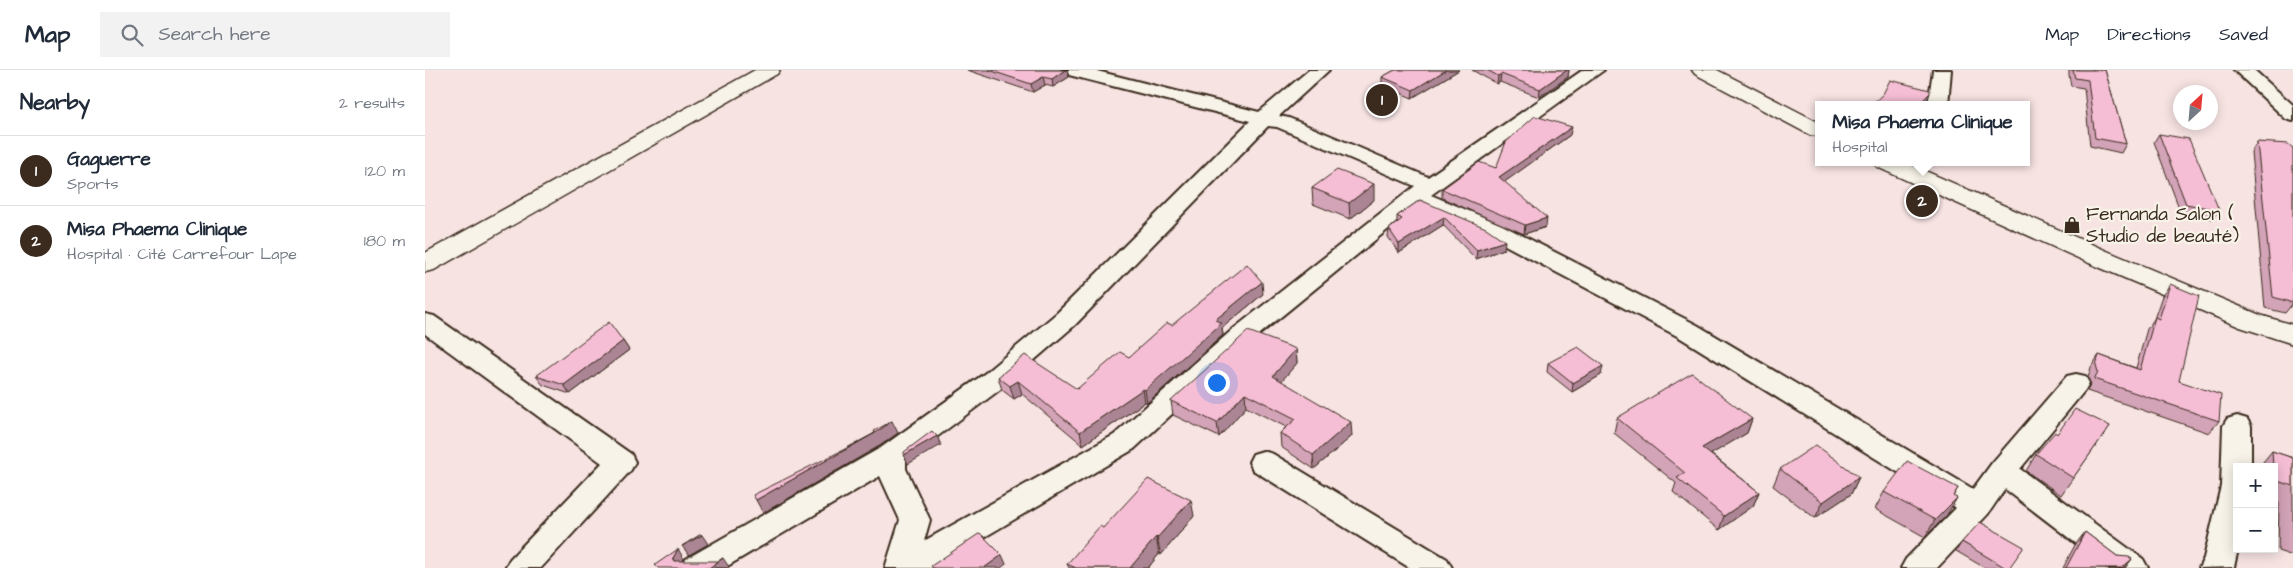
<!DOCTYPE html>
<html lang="en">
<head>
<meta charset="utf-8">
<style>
  :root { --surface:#fff; --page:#f2f2f3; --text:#1f2937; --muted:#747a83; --line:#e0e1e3; --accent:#3b2a1e }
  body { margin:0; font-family:"Architects Daughter",sans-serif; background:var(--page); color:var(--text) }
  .controls { position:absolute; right:15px; bottom:15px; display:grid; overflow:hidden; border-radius:0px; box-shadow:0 2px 12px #0003 }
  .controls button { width:45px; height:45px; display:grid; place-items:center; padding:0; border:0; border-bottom:1px solid var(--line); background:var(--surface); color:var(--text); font:25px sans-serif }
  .compass { position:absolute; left:1748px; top:15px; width:45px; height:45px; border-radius:50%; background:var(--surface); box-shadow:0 2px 12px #0003; rotate:26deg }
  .you { position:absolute; left:791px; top:312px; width:18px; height:18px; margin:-12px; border:4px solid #fff; border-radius:50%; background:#1a73e8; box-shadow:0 0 0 8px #1a73e833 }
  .badge { display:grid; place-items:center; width:32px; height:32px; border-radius:50%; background:var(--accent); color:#fff; font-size:16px; font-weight:700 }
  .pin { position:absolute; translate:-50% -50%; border:2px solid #fff; box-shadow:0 1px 5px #0006 }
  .popup { position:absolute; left:1390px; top:31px; width:215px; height:65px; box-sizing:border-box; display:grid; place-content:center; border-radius:0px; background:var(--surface); filter:drop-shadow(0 1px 4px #0005); font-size:16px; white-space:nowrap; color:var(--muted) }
  .popup b { font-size:19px; color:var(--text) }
  .popup::after { content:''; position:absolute; left:50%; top:100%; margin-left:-10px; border:10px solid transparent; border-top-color:var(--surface) }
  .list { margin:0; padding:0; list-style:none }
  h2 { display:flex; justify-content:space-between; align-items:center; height:65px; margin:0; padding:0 20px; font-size:21px }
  h2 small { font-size:16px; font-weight:400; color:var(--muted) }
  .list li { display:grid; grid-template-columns:32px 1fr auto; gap:15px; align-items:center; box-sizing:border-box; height:70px; padding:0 20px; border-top:1px solid var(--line) }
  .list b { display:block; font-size:19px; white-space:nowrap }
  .list p { margin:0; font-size:16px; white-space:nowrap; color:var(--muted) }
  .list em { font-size:16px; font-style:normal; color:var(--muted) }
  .icon { flex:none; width:28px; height:28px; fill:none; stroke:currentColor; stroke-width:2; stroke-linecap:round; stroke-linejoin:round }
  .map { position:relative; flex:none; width:1868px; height:498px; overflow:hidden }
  header { display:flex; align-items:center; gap:30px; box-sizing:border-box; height:70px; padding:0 25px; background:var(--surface); border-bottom:1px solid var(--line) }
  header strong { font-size:24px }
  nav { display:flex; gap:28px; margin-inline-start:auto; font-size:18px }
  .search { width:350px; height:45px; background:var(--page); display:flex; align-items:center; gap:12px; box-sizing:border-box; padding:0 18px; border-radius:0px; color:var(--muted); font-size:19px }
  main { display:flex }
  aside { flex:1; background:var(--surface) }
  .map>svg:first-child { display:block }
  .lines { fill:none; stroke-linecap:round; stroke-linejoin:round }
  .minor-casing { stroke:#3b2a1e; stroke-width:4 }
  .tertiary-casing { stroke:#3b2a1e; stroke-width:3 }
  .minor { fill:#f7f3e8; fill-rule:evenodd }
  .tertiary { fill:#f7f3e8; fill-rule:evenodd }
  .wall { fill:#d3a3b7; stroke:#3b2a1e }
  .shaded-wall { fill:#ac8595; stroke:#3b2a1e }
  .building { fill:#f5bed5; stroke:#3b2a1e }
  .labels { text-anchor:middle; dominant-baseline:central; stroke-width:4.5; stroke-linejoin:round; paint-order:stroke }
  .poi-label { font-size:19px; fill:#3b2a1e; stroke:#f7f3e8; text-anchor:start }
</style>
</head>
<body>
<header>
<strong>Map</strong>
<div class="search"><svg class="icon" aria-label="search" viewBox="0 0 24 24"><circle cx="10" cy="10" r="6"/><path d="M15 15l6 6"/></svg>Search here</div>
<nav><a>Map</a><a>Directions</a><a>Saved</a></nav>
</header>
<main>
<aside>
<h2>Nearby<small>2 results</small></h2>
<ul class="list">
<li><span class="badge">1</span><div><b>Gaguerre</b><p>Sports</p></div><em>120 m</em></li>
<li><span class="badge">2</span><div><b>Misa Phaema Clinique</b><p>Hospital · Cité Carrefour Lape</p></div><em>180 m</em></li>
</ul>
</aside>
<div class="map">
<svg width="1868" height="498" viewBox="0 0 1868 498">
  <rect width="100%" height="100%" fill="#f6e3e2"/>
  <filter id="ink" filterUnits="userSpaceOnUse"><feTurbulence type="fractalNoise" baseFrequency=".02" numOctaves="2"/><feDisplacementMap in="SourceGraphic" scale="10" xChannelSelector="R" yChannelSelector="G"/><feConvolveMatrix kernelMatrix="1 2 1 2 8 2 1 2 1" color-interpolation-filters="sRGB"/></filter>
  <g filter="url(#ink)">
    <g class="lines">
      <g class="minor-casing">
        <path id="minor" d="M637 0H668L834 42 884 0H904L854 46 864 48 1003 107 1158 0H1179L1006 125 1077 155 1272 255 1548 419 1567 393 1642 306 1651 304 1660 306 1664 313 1660 320 1595 399 1718 489 1723 498H1683L1580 419 1563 444 1512 498H1476L1481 489 1531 438 1254 267 1061 165 993 135 825 272 709 379 507 498H460L475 450 455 406 299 498H256L261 489 457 377 559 304 632 243 825 51 640 4ZM843 56 852 57 990 116 807 260 689 365 499 471 505 450 481 399V390L577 318 650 255Z
          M1508 0H1526L1523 35H1503Z
          M1809 0H1829L1868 35V51L1861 49Z
          M0 244 9 246 206 384 210 392 206 400 116 498H80L85 489 177 393 0 264Z
          M1812 346 1822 349 1826 356V397H1812L1813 479 1809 497 1774 498 1779 488 1796 416 1798 356 1802 349Z
          M838 381 848 384 1022 489 1027 498H985L828 400 824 392 828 384Z"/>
      </g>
      <g class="tertiary-casing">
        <path id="tertiary" d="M330 0H355L352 4 9 200 0 202V183Z
          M1267 0H1292L1393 52V66L1385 65 1270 4Z
          M1449 92H1480L1682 181 1835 245 1868 255V274L1815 257 1664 193 1452 97Z"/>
      </g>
      <use href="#minor" class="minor"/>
      <use href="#tertiary" class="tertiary"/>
    </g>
    <path class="wall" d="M542 0H642L644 7 628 17 620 15 608 22Z
      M970 0H1034L987 28 957 15V7Z
      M1047 0H1144L1143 7 1114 27 1075 12 1072 14Z
      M1644 0H1680L1701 74 1696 83 1665 76 1659 18 1646 16 1644 5Z
      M1734 64 1794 140 1788 149 1756 143 1729 72Z
      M1145 65 1079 112 1121 157 1099 164 1017 128V119L1071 98Z
      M1832 72 1868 78V233L1860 243 1840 238 1826 82Z
      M887 118 949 130 925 149 888 134Z
      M995 130 1079 179 1051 189 1018 155 974 183 963 167 964 159 972 152V146Z
      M1745 214 1754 311 1794 351 1784 363 1662 321 1666 314 1663 308 1666 297 1674 285 1711 298 1722 259 1729 249 1737 226Z
      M838 224 797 258 798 265 722 333 720 332 658 375 597 324 589 329 577 320 573 307 652 319 704 287 747 255Z
      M198 271 204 280 145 324 118 315 111 306Z
      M871 279 872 293 856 311 927 366 889 399 856 377 855 363 861 357 821 337 794 367 748 345 746 331Z
      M1123 293 1176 305 1147 322 1122 302Z
      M1192 348 1327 349 1322 363 1286 384 1334 422 1328 436 1294 460 1248 422 1251 413 1189 363Z
      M1685 356 1636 425 1601 401 1611 384 1632 364Z
      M1847 381 1868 388V486L1853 481 1854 433 1849 431V397H1834Z
      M1355 399 1434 407 1426 424 1390 448 1348 416Z
      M1459 422 1528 426 1522 445 1500 467 1450 439Z
      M769 446 736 485 734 484 723 498H644L642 494 678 458Z
      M1660 462 1692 486 1707 489 1700 498H1638L1650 475Z
      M1537 472 1584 498H1560L1531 481Z"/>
    <path class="shaded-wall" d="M640 0H642L644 7 628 17 627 9Z
      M1021 0H1034L987 28 988 20Z
      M1142 0H1144L1143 7 1114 27 1115 19Z
      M1076 4 1075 12 1072 14 1073 6Z
      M618 7 620 15 608 22 606 14Z
      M1505 23 1502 31 1498 35H1493Z
      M1147 57 1145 65 1074 116V107Z
      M949 114V130L925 149 924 133Z
      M1019 147 1018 155 974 183V174Z
      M1122 148 1121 157 1099 164 1100 155Z
      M1080 171 1079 179 1051 189 1052 180Z
      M837 212 838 224 797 258 798 265 722 333 720 320 790 250Z
      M198 271 204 280 145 324 139 315Z
      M871 279 872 293 849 320 848 306Z
      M1178 296 1176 305 1147 322 1148 313Z
      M593 311 597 324 589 329 585 316Z
      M718 319 720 332 658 375 655 362Z
      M820 323 821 337 794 367 792 353Z
      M1327 349 1322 363 1273 392 1277 378Z
      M467 351 473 363 456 375 338 443 331 430 450 363Z
      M926 352 927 366 889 399 888 385Z
      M512 366 516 375 483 394 479 385Z
      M1434 407 1426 424 1390 448 1398 432Z
      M1533 418 1520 440 1532 428 1522 445 1500 467 1510 450Z
      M1334 422 1328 436 1294 460 1299 446Z
      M766 430 769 446 736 485 732 468Z
      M277 465 283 474 264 485 257 476Z
      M731 467 734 484 723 498H705Z
      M253 479 259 489 254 497 248 488Z
      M577 485 581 494 576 498H559Z
      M298 488 304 497 303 498H284Z
      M1707 489 1700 498H1697Z"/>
    <path class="building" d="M564 0H640L627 9 618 7 606 14Z
      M970 0H1021L988 20 957 7Z
      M1062 0H1142L1115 19 1076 4 1073 6Z
      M1648 0H1680L1701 74 1670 68 1663 10 1650 8Z
      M1465 10 1505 20V23L1493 35H1446L1458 24Z
      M1110 46 1147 57 1074 107 1122 148 1100 155 1017 119 1054 92 1071 98 1081 72Z
      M1734 64 1764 69 1794 140 1761 134Z
      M1832 72 1863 74 1868 78V233L1848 227Z
      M912 100 949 114 924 133 887 118Z
      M995 130 1061 158 1080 171 1052 180 1019 147 974 174 964 159 977 149 972 146Z
      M822 194 837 212 790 250 797 253 720 320 718 319 655 362 593 311 585 316 573 307 600 285 652 319 695 282 704 287 742 253 747 255Z
      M1745 214 1774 226 1754 311 1796 325 1794 351 1669 309 1673 302 1671 295 1674 285 1715 300 1730 247 1734 249Z
      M184 252 198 271 139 315 111 306Z
      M823 261 871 279 848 306 926 352 888 385 855 363 871 349 820 323 792 353 746 331Z
      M1153 277 1178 296 1148 313 1123 293Z
      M1267 303 1327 349 1277 378 1334 422 1299 446 1252 408 1260 403 1192 348Z
      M1650 339 1685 356 1648 408 1611 384 1630 362 1632 364Z
      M467 351 450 363 331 430 328 425 418 380 450 363 449 361Z
      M507 361 512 366 479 385V382Z
      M1391 375 1434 407 1398 432 1355 399Z
      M1847 381 1868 388V416L1849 410V397H1848Z
      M1482 391 1533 418 1528 426 1532 428 1510 450 1459 422Z
      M723 409 766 430 732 468 731 467 705 498H651L642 494 675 456 678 458Z
      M1555 452 1599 477 1584 498H1581L1537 472Z
      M1660 462 1692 486 1704 487 1707 489 1697 498H1641Z
      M555 463 577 485 559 498H508L506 496Z
      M276 464 277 465 257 476Z
      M253 479 248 488 250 491H293L298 488 284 498H233L230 495Z"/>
  </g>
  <defs>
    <g id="shop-bare" transform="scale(1.35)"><path d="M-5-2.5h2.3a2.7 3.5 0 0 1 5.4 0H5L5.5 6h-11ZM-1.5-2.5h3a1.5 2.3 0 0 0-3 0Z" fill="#3b2a1e" stroke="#f7f3e8" stroke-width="2.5" paint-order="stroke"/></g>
  </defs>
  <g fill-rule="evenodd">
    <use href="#shop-bare" x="1647" y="155"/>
  </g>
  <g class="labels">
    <g class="poi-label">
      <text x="1661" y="144">Fernanda Salon (<tspan x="1661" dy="22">Studio de beauté)</tspan></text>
    </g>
  </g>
</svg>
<div class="controls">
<button>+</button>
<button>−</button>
</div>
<svg class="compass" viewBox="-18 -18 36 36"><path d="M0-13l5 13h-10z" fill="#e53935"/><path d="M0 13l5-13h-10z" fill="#747a83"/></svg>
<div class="you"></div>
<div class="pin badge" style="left:957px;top:30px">1</div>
<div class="pin badge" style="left:1497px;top:131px">2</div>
<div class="popup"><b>Misa Phaema Clinique</b>Hospital</div>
</div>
</main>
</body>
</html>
